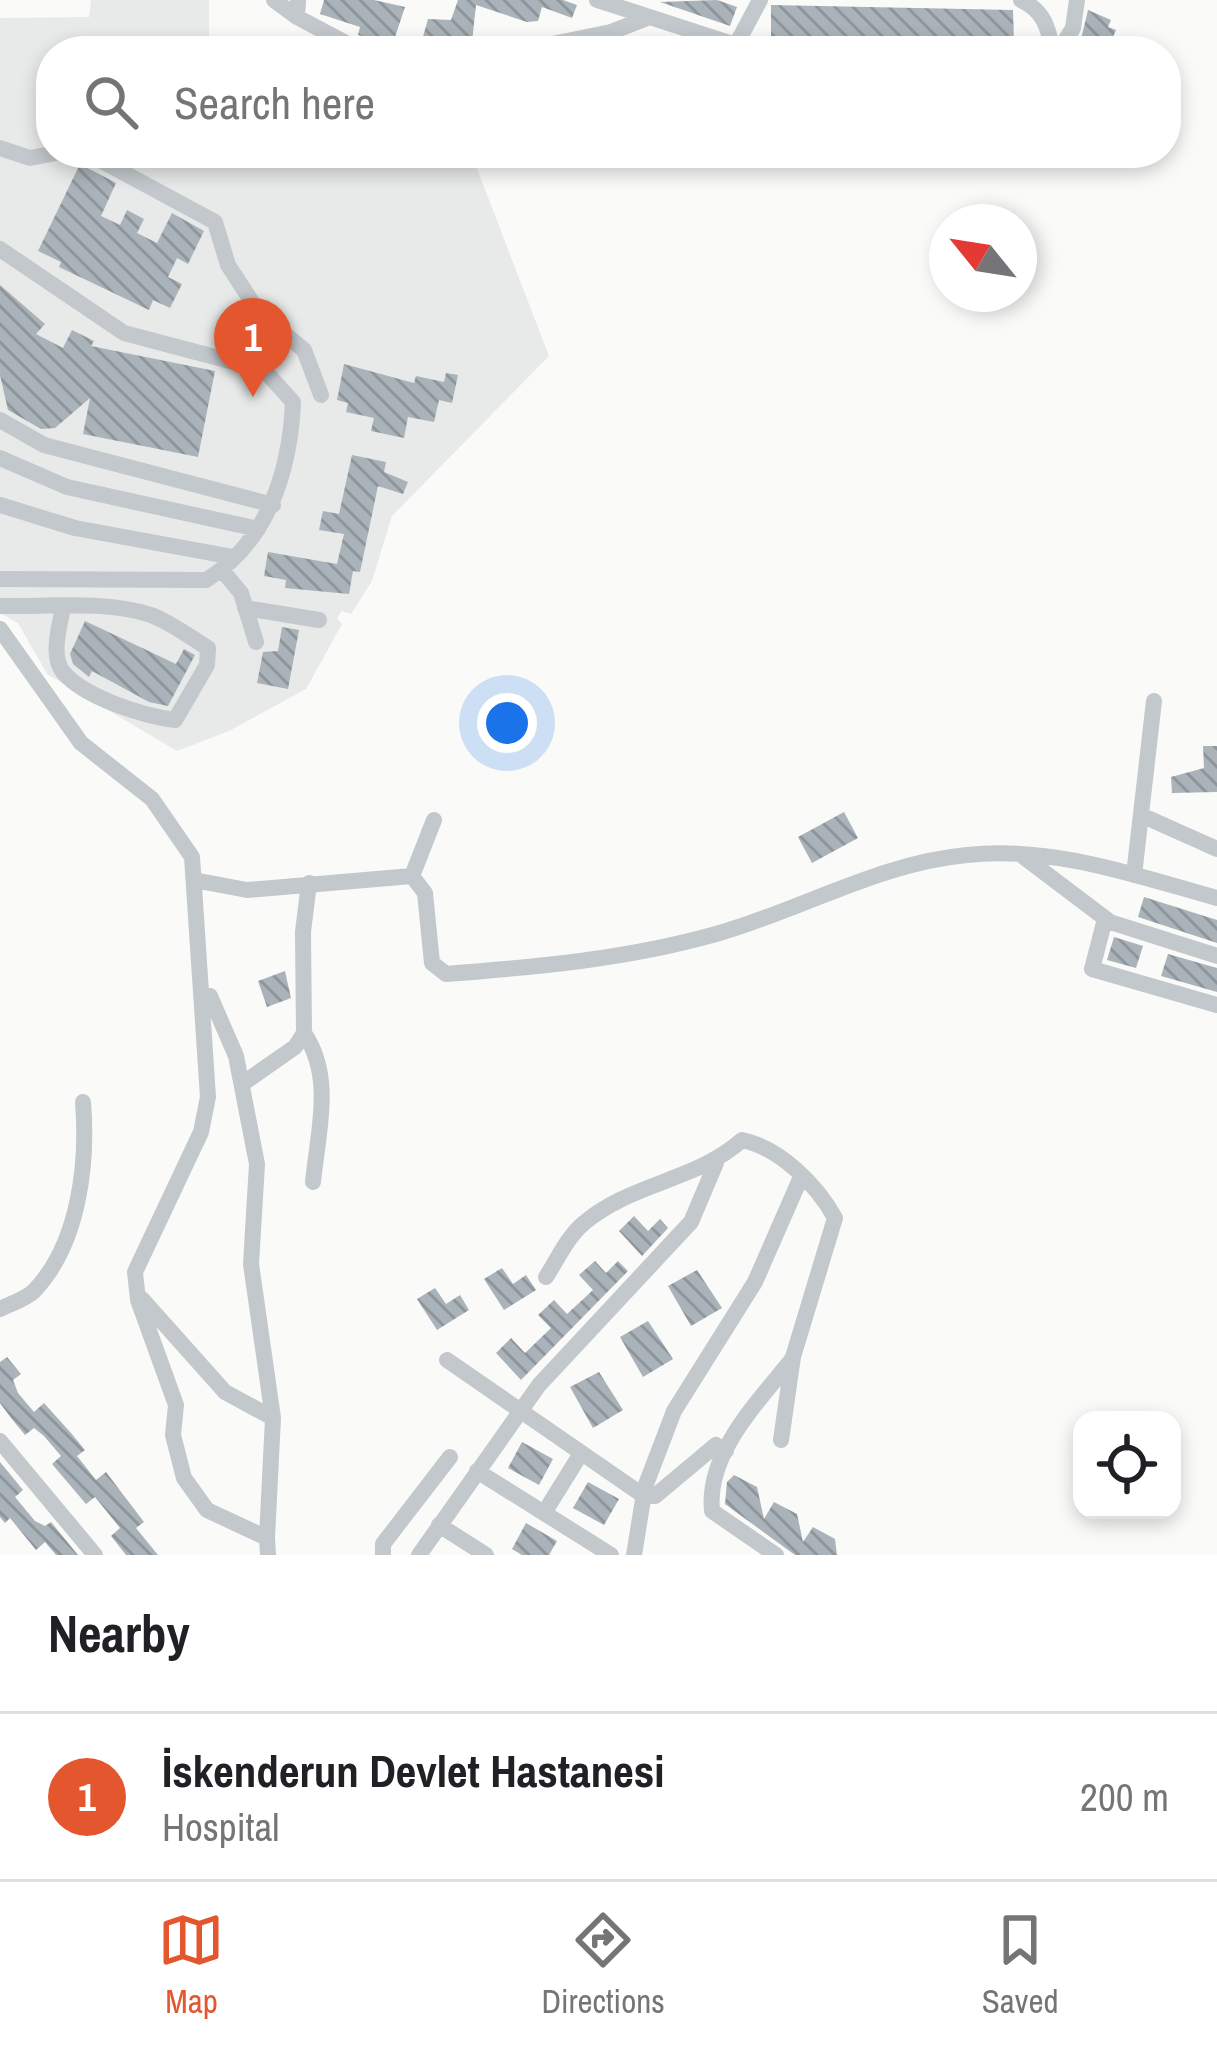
<!DOCTYPE html>
<html lang="en">
<head>
<meta charset="utf-8">
<style>
  :root { --surface:#fff; --page:#f2f2f2; --text:#202124; --muted:#757577; --line:#e0e0e0; --accent:#e4572e }
  body { margin:0; font-family:"Archivo Narrow",sans-serif; background:var(--page); color:var(--text) }
  .controls { position:absolute; right:36px; bottom:36px; display:grid; overflow:hidden; border-radius:24px; box-shadow:0 6px 18px #0003 }
  .controls button { width:108px; height:108px; display:grid; place-items:center; padding:0; border:0; border-bottom:3px solid var(--line); background:var(--surface); color:var(--text); font:60px sans-serif }
  .compass { position:absolute; left:929px; top:204px; width:108px; height:108px; border-radius:50%; background:var(--surface); box-shadow:0 6px 18px #0003; rotate:300deg }
  .you { position:absolute; left:507px; top:723px; width:42px; height:42px; margin:-30px; border:9px solid #fff; border-radius:50%; background:#1a73e8; box-shadow:0 0 0 18px #1a73e833 }
  .badge { display:grid; place-items:center; width:78px; height:78px; border-radius:50%; background:var(--accent); color:#fff; font-size:39px; font-weight:700 }
  .pin { position:absolute; translate:-50% -99px; filter:drop-shadow(0 3px 6px #0008) }
  .pin::after { content:''; position:absolute; top:63px; width:42px; height:36px; background:inherit; clip-path:polygon(0 0,100% 0,50% 100%) }
  .list { margin:0; padding:0; list-style:none }
  h2 { display:flex; justify-content:space-between; align-items:center; height:156px; margin:0; padding:0 48px; font-size:51px }
  h2 small { font-size:39px; font-weight:400; color:var(--muted) }
  .list li { display:grid; grid-template-columns:78px 1fr auto; gap:36px; align-items:center; box-sizing:border-box; height:168px; padding:0 48px; border-top:3px solid var(--line) }
  .list b { display:block; font-size:45px; white-space:nowrap }
  .list p { margin:0; font-size:39px; white-space:nowrap; color:var(--muted) }
  .list em { font-size:39px; font-style:normal; color:var(--muted) }
  .icon { flex:none; width:66px; height:66px; fill:none; stroke:currentColor; stroke-width:2; stroke-linecap:round; stroke-linejoin:round }
  .map { position:relative; flex:none; width:1217px; height:1555px; overflow:hidden }
  .search { position:absolute; background:var(--surface); box-shadow:0 6px 18px #0003; left:36px; right:36px; top:36px; height:132px; display:flex; align-items:center; gap:30px; box-sizing:border-box; padding:0 42px; border-radius:48px; color:var(--muted); font-size:45px }
  .sheet { height:324px; background:var(--surface) }
  nav { display:flex; justify-content:space-around; align-items:center; box-sizing:border-box; height:168px; border-top:3px solid var(--line); background:var(--surface); font-size:33px; color:var(--muted) }
  nav a { display:grid; justify-items:center; gap:6px }
  nav .on { color:var(--accent) }
  .map>svg:first-child { display:block }
  .built { fill:#e8e9e9 }
  .building { fill:url(#building-back-hatch) }
  .lines { fill:none; stroke-linecap:round; stroke-linejoin:round }
  .minor { stroke:#c3c8cc; stroke-width:16 }
</style>
</head>
<body>
<div class="map">
<svg width="1217" height="1555" viewBox="0 0 1217 1555">
  <defs>
    <pattern id="building-back-hatch" width="6" height="6" patternUnits="userSpaceOnUse" patternTransform="scale(3)"><rect width="6" height="6" fill="#aab3b9"/><path d="M-1 5l2 2M0 0l6 6M5-1l2 2" fill="none" stroke="#8e969c"/></pattern>
  </defs>
  <rect width="100%" height="100%" fill="#fafaf8"/>
  <path class="built" d="M91 0H209V51H51V153H471L549 356 392 516 372 581 351 614 342 611 337 618 342 624 306 689 229 731 177 751 47 674 18 623 0 613V18L89 17Z"/>
  <path class="building" d="M324 0H374L405 7 392 46 358 35 360 27 320 14Z
    M458 0H563L577 5 572 18 542 7 538 21 527 22 476 5 471 51H419L428 19 451 20Z
    M717 0 737 7 730 26 660 2Z
    M771 5 1013 10 1014 41 778 40 771 38Z
    M1088 10 1111 20 1108 27 1116 30 1109 46 1081 39Z
    M80 164 116 183 101 216 120 225 127 210 144 219 137 233 157 243 172 213 204 231 188 264 177 258 168 277 182 284 170 308 153 300 149 310 59 267 61 262 38 251Z
    M0 285 45 324 36 334 63 348 72 330 94 341 91 346 215 371 198 457 83 434 90 398 55 428 41 429 8 410 0 375Z
    M344 364 414 383 416 376 444 382 446 373 458 375 452 403 439 400 434 422 408 417 404 438 371 431 374 418 346 412 348 403 337 400Z
    M352 455 386 462 384 472 408 482 403 494 378 486 360 572 353 571 349 594 285 588 286 580 264 576 268 552 337 564 344 534 319 530 323 511 339 514Z
    M85 621 176 664 184 649 195 655 168 706 149 702 92 671 89 677 73 664 70 654Z
    M282 627 299 630 288 689 257 683 263 652 278 651Z
    M1203 746H1217V792L1172 793 1171 777 1204 768Z
    M844 812 858 838 812 863 798 837Z
    M1144 897 1217 920V943L1138 917Z
    M1114 937 1143 946 1136 968 1107 960Z
    M1168 954 1217 968V992L1161 976Z
    M285 971 291 998 267 1007 258 981Z
    M634 1216 648 1231 660 1219 668 1228 642 1256 619 1231Z
    M595 1261 606 1273 618 1261 628 1271 521 1380 496 1353 511 1338 525 1353 551 1328 538 1315 554 1300 567 1314 593 1290 579 1275Z
    M502 1268 513 1284 526 1275 536 1290 504 1310 484 1279Z
    M697 1270 722 1308 691 1326 668 1286Z
    M435 1288 446 1304 460 1295 469 1310 437 1330 417 1299Z
    M648 1321 673 1359 643 1377 620 1337Z
    M7 1357 21 1374 13 1380 18 1393 34 1412 44 1403 71 1433 85 1450 77 1456 96 1480 106 1472 144 1522 136 1528 158 1555H126L111 1536 120 1528 95 1497 86 1504 52 1464 61 1456 44 1436 34 1428 25 1435 11 1418 0 1403V1362Z
    M599 1372 623 1410 593 1428 570 1387Z
    M522 1442 553 1459 539 1485 508 1468Z
    M0 1462 23 1490 15 1497 35 1521 45 1526 51 1522 78 1555H56L45 1542 36 1550 10 1518 5 1523 0 1517Z
    M734 1475 757 1487 764 1519 774 1502 797 1514 803 1542 813 1527 835 1539 837 1555H795L725 1504 727 1482Z
    M588 1482 619 1499 604 1525 573 1508Z
    M526 1523 557 1541 549 1555H522L512 1549Z"/>
  <g class="lines">
    <path class="minor" d="M274 0 297 17 298 0
      M597 0 736 45 771 51
      M1021 0C1044 11 1048 27 1053 51
      M297 17 361 51
      M736 45 760 0
      M518 51 611 32 647 18
      M1059 51 1073 28 1077 0
      M0 148 30 158 56 153
      M87 153 215 222 228 265 259 313 304 350 321 395
      M0 249 124 333 264 370 293 402C290 471 268 542 206 580L0 579
      M0 420 44 445 273 505
      M0 458 67 487 258 529
      M0 505 75 528 233 557
      M222 570 241 593 256 642
      M0 606C47 607 106 600 151 615 170 622 190 637 208 648L207 665 175 720C144 716 85 698 63 672 50 655 60 626 63 607
      M245 608 319 620
      M0 629 81 743 152 799 192 857 208 1097 201 1132 135 1272 138 1300 176 1405 173 1435 184 1478 207 1510 267 1538 268 1555
      M1141 815 1217 849
      M1024 857 1110 922 1217 956
      M1134 875 1154 701
      M412 876 434 820
      M194 880 247 890 412 876 425 893 432 963 446 974C538 967 627 959 716 934 801 910 879 863 967 855 1054 846 1134 875 1217 898
      M1105 919 1092 969 1217 1005
      M210 996 236 1056 257 1164 251 1264 273 1418 267 1538
      M304 1033C334 1077 318 1131 313 1182
      M242 1084 295 1047 304 1033 303 932 309 883
      M546 1277C557 1260 568 1236 584 1223 631 1183 696 1181 742 1140 780 1148 817 1185 835 1218L793 1357 781 1440
      M142 1299 225 1392 273 1418
      M0 1309C10 1304 26 1299 34 1291 79 1244 88 1164 83 1102
      M447 1360 644 1496H655L716 1445 726 1451
      M0 1441 95 1555
      M477 1471 611 1555
      M544 1513 580 1455
      M439 1525 486 1555
      M383 1555V1544L450 1457
      M419 1555 539 1385 691 1222 716 1163
      M634 1555 645 1487 674 1411 755 1282 801 1177
      M776 1555 712 1511C706 1453 759 1401 793 1358"/>
  </g>
</svg>
<div class="controls">
<button><svg class="icon" aria-label="locate" viewBox="0 0 24 24"><circle cx="12" cy="12" r="6"/><path d="M12 2v4M12 18v4M2 12h4M18 12h4"/></svg></button>
</div>
<svg class="compass" viewBox="-18 -18 36 36"><path d="M0-13l5 13h-10z" fill="#e53935"/><path d="M0 13l5-13h-10z" fill="#757577"/></svg>
<div class="you"></div>
<div class="pin badge" style="left:253px;top:397px">1</div>
<div class="search"><svg class="icon" aria-label="search" viewBox="0 0 24 24"><circle cx="10" cy="10" r="6"/><path d="M15 15l6 6"/></svg>Search here</div>
</div>
<section class="sheet">
<h2>Nearby<small></small></h2>
<ul class="list">
<li><span class="badge">1</span><div><b>İskenderun Devlet Hastanesi</b><p>Hospital</p></div><em>200 m</em></li>
</ul>
</section>
<nav>
<a class="on"><svg class="icon" aria-label="map" viewBox="0 0 24 24"><path d="M3 6l6-2 6 2 6-2v14l-6 2-6-2-6 2zM9 4v14M15 6v14"/></svg>Map</a>
<a><svg class="icon" aria-label="directions" viewBox="0 0 24 24"><path d="M12 3l9 9-9 9-9-9zM9 14v-3h6M13 9l2 2-2 2"/></svg>Directions</a>
<a><svg class="icon" aria-label="saved" viewBox="0 0 24 24"><path d="M7 4h10v16l-5-4-5 4z"/></svg>Saved</a>
</nav>
</body>
</html>
